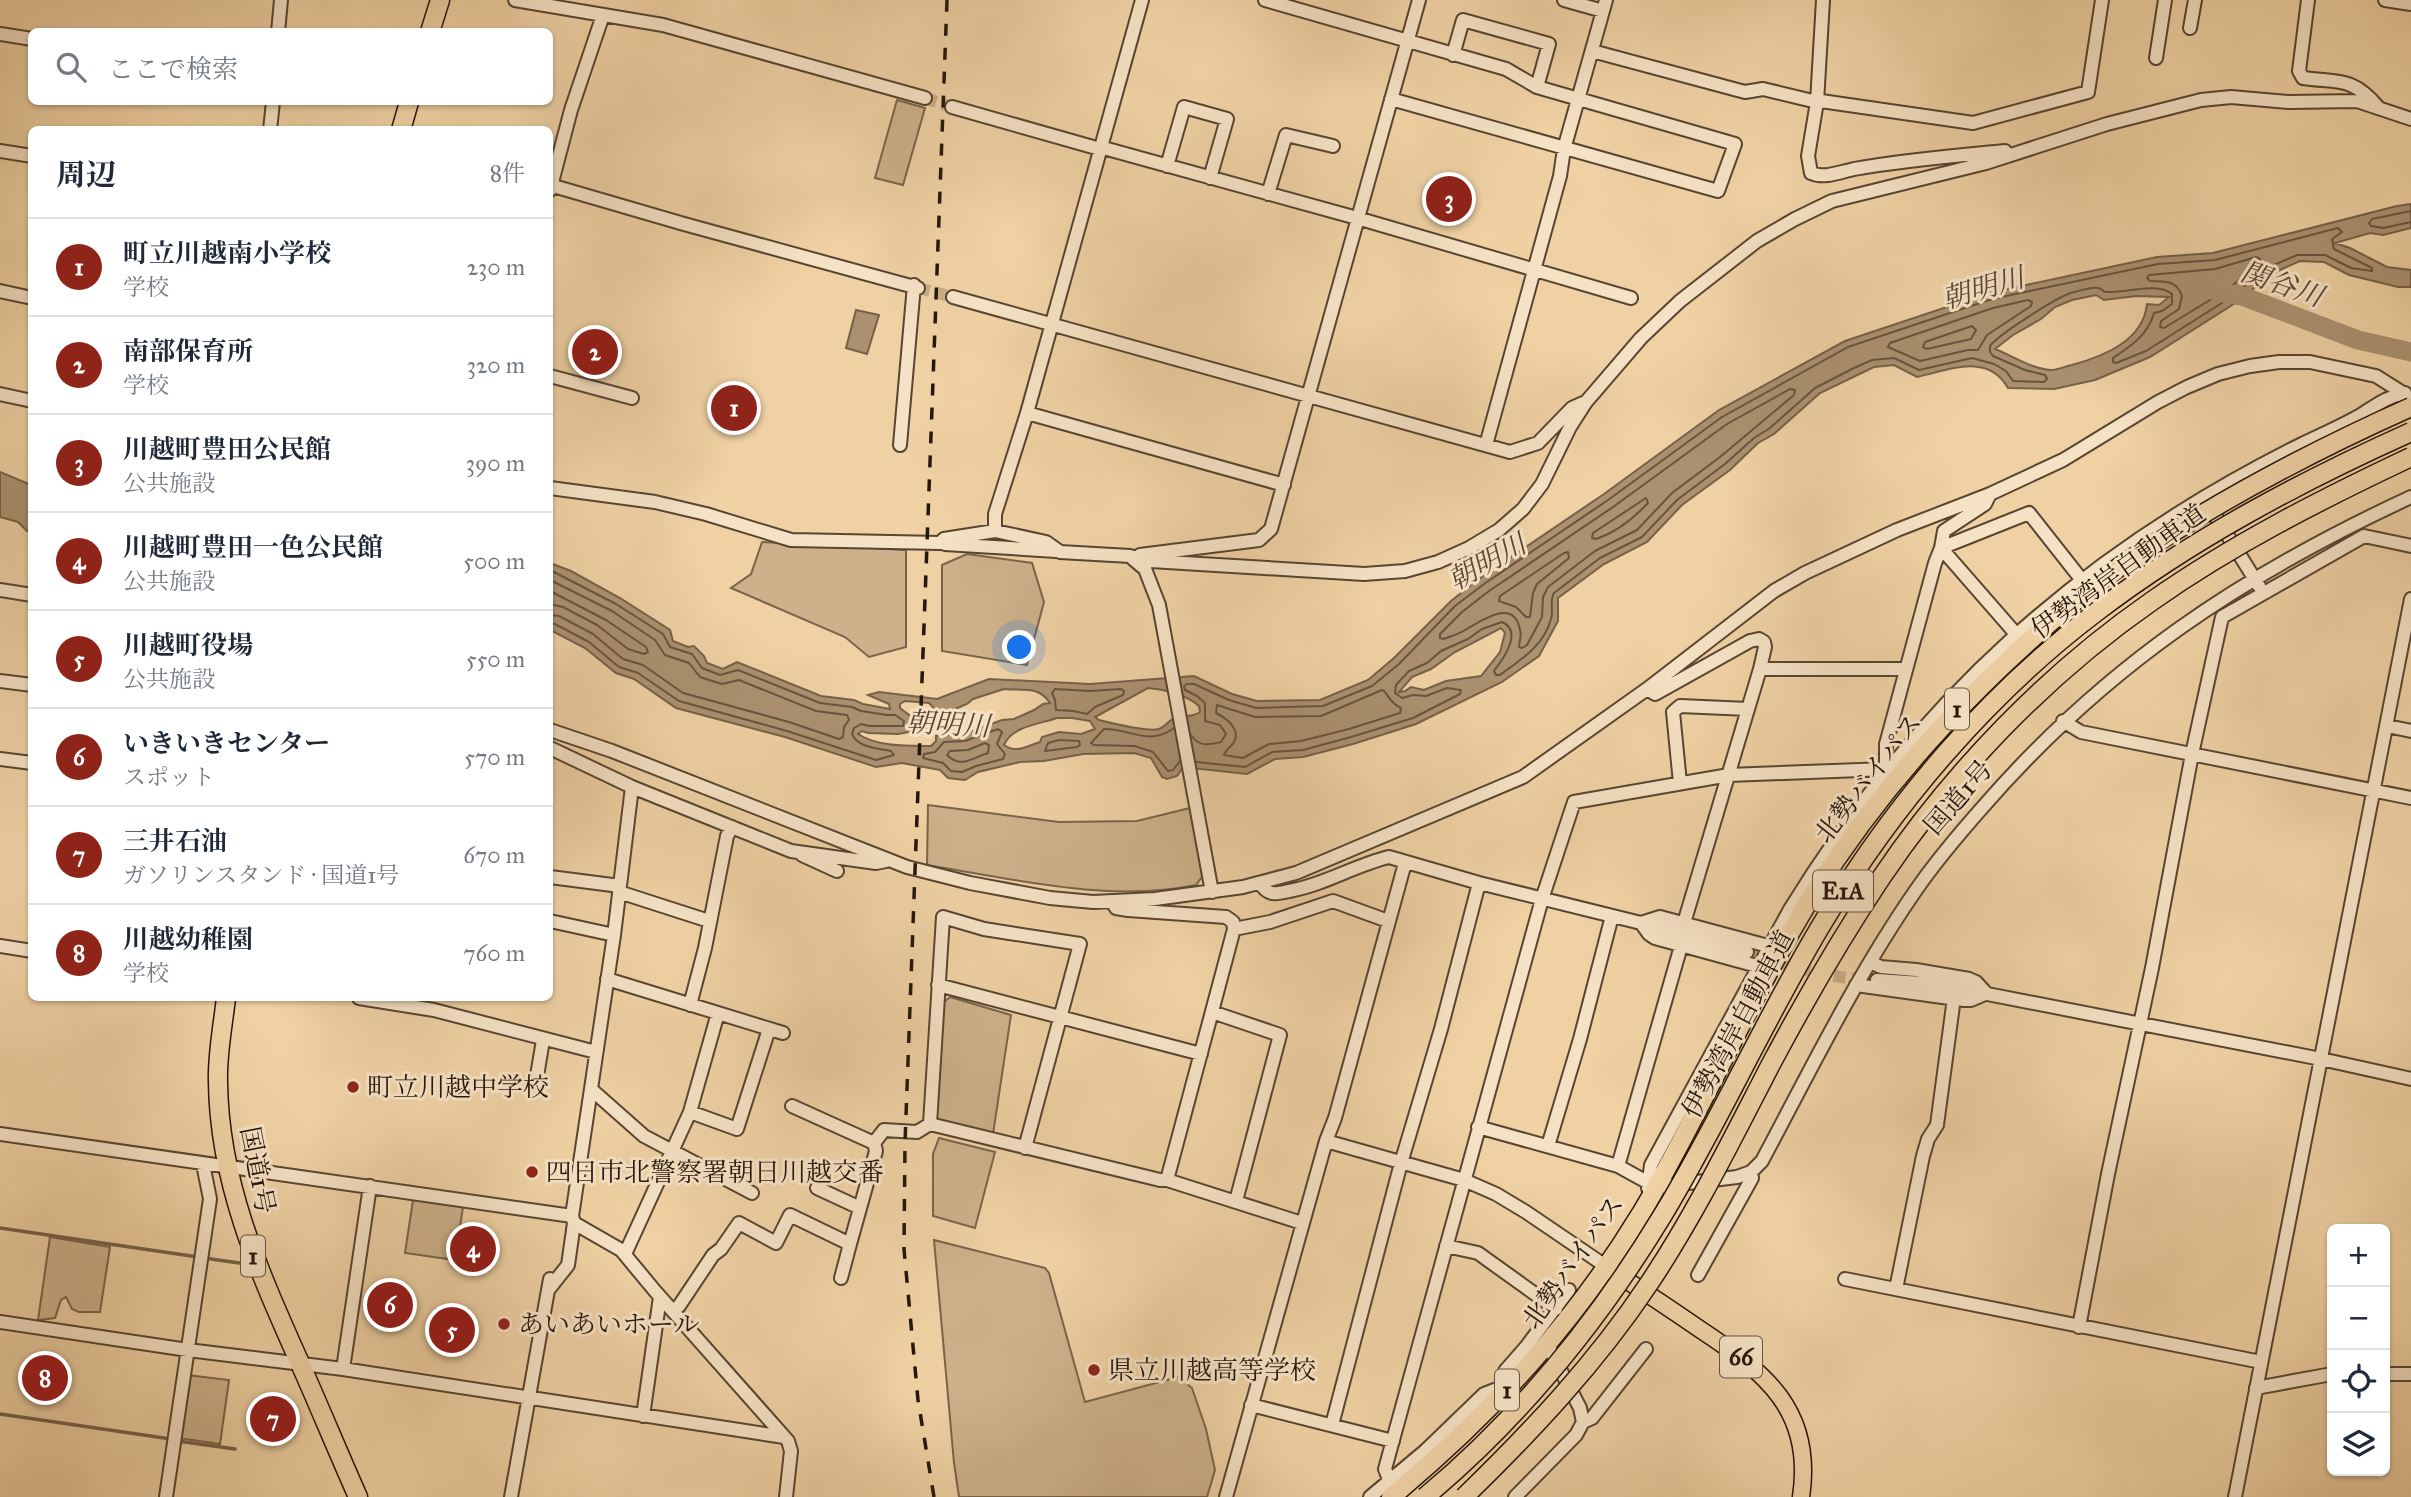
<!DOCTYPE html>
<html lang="ja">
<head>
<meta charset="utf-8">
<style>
  :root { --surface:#fff; --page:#f6f6f7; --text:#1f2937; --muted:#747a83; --line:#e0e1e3; --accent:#8f2418 }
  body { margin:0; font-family:"IM FELL Great Primer","Noto Serif JP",serif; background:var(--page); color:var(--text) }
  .controls { position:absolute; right:21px; bottom:21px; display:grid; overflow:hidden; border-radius:10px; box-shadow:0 2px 5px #0004 }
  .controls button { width:63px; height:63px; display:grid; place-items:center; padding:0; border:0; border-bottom:2px solid var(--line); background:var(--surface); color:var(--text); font:35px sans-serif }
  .you { position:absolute; left:1020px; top:648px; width:24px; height:24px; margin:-18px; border:5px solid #fff; border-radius:50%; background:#1a73e8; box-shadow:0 0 0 10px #1a73e833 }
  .badge { display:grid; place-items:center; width:46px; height:46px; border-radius:50%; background:var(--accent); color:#fff; font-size:23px; font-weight:700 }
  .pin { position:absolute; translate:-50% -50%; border:4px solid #fff; box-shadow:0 2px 7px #0006 }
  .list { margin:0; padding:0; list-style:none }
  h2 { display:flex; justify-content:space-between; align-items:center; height:91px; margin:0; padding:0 28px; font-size:30px }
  h2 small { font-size:23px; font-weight:400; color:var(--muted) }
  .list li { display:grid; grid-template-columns:46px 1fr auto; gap:21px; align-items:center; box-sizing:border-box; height:98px; padding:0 28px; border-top:2px solid var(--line) }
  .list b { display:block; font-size:26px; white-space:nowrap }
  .list p { margin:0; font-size:23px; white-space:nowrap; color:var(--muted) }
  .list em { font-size:23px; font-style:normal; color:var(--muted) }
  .icon { flex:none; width:38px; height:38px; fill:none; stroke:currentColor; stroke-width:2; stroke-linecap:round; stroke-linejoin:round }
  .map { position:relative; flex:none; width:2411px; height:1497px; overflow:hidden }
  .search { position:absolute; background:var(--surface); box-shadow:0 2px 5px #0004; left:28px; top:28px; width:525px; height:77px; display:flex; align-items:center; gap:18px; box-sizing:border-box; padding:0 24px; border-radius:10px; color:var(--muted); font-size:26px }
  .panel { position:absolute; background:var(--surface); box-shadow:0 2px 5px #0004; left:28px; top:126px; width:525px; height:875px; border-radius:10px }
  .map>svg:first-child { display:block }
  .green { fill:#cdb18a; stroke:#7a644a; stroke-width:2 }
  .water { fill:#ab9170; stroke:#766048; stroke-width:2; fill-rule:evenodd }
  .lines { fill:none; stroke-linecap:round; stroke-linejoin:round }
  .shore { stroke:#68543e; stroke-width:2 }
  .stream { stroke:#766048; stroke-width:3.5 }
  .river { stroke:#ab9170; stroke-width:19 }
  .minor-tunnel { stroke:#c7ac85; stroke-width:12; stroke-dasharray:12 6; stroke-linecap:butt }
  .minor-casing { stroke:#584531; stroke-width:16 }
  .major-casing { stroke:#26160b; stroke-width:19 }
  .highway-casing { stroke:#26160b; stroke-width:21 }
  .minor { stroke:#f5e1c4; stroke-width:12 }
  .major { stroke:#efd1a4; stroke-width:16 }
  .highway { stroke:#efd1a4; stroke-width:18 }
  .rail { stroke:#26160b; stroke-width:3.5; stroke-dasharray:12 12; stroke-linecap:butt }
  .highway-bridge-casing { stroke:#26160b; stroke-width:21; stroke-linecap:butt }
  .highway-bridge { stroke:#efd1a4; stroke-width:18 }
  .poi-dot { fill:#8f2418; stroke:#f5e1c4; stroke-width:2.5 }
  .labels { text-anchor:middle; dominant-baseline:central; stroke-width:6; stroke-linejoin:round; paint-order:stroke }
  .shield { fill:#f5e1c4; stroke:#645342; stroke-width:2 }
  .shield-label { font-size:24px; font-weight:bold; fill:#26160b }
  .street-label { font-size:26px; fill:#26160b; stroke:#f5e1c4 }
  .poi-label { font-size:26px; fill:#26160b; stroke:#f5e1c4; text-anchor:start }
  .water-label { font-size:28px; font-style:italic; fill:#5b4733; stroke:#f5e1c4 }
</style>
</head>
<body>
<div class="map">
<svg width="2411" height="1497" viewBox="0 0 2411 1497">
  <rect width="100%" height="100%" fill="#efd1a4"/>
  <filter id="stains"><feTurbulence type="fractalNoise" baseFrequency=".00286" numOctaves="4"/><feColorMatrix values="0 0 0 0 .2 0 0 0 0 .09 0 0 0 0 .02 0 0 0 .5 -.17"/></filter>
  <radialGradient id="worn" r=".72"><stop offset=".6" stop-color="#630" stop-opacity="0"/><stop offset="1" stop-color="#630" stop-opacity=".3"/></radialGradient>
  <path class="green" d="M897 100 925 108 903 185 875 178Z
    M762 542 906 550V647L869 657 845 637 731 588 751 574Z
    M967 554 1032 563 1044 602 1027 665 942 651V565Z
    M928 805 1059 822 1137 821 1190 808 1204 874 1196 885C1109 903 1014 879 927 865Z
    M950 997 1011 1015 993 1134 938 1122 936 1118 944 1002Z
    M939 1138 995 1152 975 1228 933 1216V1154Z
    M413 1200 463 1207 455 1260 405 1253Z
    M50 1237 110 1247 100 1312H79L72 1309 66 1297 61 1300 55 1318 38 1320Z
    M934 1240 1045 1268 1049 1273 1085 1402 1178 1377 1192 1388 1206 1429 1215 1470 1207 1497H959L954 1463Z
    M187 1375 229 1380 220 1444 178 1438Z"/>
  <path class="water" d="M2411 204V228L2383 235 2370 233 2335 243 2350 248 2387 267 2411 270V287H2398L2349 275 2324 262 2300 261 2271 274 2237 302 2150 357 2095 380 2054 389 2008 388C1988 352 1949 370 1917 377L1894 365 1874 367 1820 393 1774 434 1758 443 1730 470 1682 505 1647 542 1604 564 1558 598V621L1539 656 1502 682 1416 724 1353 744 1303 757 1275 759 1247 774 1183 767 1177 776 1167 779 1162 777 1151 758 1134 753 1083 754 1044 761 1020 762 978 772 965 780 948 778 940 770 902 763 876 767 785 737 676 708 634 679 616 673 585 648 550 630V563L571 571 620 598 670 630 673 641 688 647 694 646 704 656 707 663 723 669 737 662 821 696 854 700 863 704 890 709 889 704 868 695 879 692 937 699 989 679 1090 684 1194 676 1232 694 1257 701 1320 700 1368 680 1394 658 1451 601 1480 578 1604 494 1719 410 1845 341 1989 293 2157 257 2213 253 2397 206ZM2096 295 2104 300 2136 296 2169 297 2159 305 2147 304C2143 341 2104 356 2072 365 2066 366 2058 370 2051 370 2032 369 2013 356 1995 349L2013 335 2041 319 2055 307 2072 300ZM1501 628 1505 633 1500 652 1481 676 1446 681 1424 690 1411 687 1405 691 1399 692 1412 677 1431 669 1455 652ZM1148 688C1164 689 1187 695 1199 706L1200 712C1191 718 1181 715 1173 719 1167 722 1165 727 1159 729 1148 732 1111 723 1099 720L1095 717ZM1004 689C1024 691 1038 685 1050 703L1043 704 1034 710 1014 719 1002 720 964 734 936 736V741L931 746C908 746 878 747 858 734L862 731 868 733 898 734 930 728 941 715 967 704 973 699ZM905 701 929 703 934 708 931 712 909 715 900 708V704ZM1057 718H1072L1090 721 1095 729 1081 734 1059 732 1042 737 1040 742C1027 746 1017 754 1004 745 1012 726 1040 724 1057 718Z
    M856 310 879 315 867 354 846 348Z
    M0 472 31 485V532L27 531 18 522 0 517Z"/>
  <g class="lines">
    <path class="shore" d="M2411 211 2372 219 2369 223 2371 226 2383 228 2411 222
      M2256 257 2260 259V263L2228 289 2164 328 2160 327 2161 321 2179 309 2182 296C2176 279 2164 282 2150 281L2147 278 2149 275 2215 269Z
      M2028 300 2032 302 2031 306 1987 335 1978 350H1968L1920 361 1888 347 1890 343 1993 308Z
      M1972 326 1976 330 1971 339 1927 349 1923 347 1925 342Z
      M1790 389 1795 390 1794 395 1720 457 1672 493 1637 530 1595 551 1548 587 1543 597 1542 617 1527 645 1522 648 1519 647C1519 642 1522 636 1520 630 1514 596 1480 622 1465 630 1459 634 1451 636 1444 639L1440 638V634L1462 612 1489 591 1613 507 1727 424Z
      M1646 498 1648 503C1633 519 1617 532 1596 539L1592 538 1593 533Z
      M1568 552 1569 558 1537 584 1533 593 1530 617H1526L1516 607 1499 601 1500 596 1564 553Z
      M550 570 616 604 663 634 670 647 692 654 702 668 720 675 738 670 820 703 852 707 861 711 887 715H895L904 721 903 726H869L861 724 854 728 852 734C858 748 877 748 891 751L894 755 876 760 787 731 679 701 638 673 619 667 589 642 555 624H550
      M550 580 612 611 655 640 665 655 689 663 700 677 722 684 739 680 816 711 847 715 849 720 844 727 843 737 839 739 789 722 683 693 643 665 623 659 593 634 559 616 550 615
      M550 591 606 620 646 647 648 652 644 654 628 649 597 625 563 607 550 604
      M1121 689 1124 691 1123 695 1095 707 1087 714 1073 711 1056 710 1055 700 1052 693 1055 689 1090 691Z
      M1382 690C1388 692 1388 702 1401 708L1400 713 1349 729 1301 741 1269 744 1243 758 1224 755C1225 751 1228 749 1231 746 1244 732 1228 719 1216 713L1217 705 1255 717 1321 716Z
      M1174 728C1148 747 1130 728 1104 729L1091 743 1094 745 1135 746 1153 752 1168 771 1173 770 1180 761
      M998 729 1002 732 997 744 1005 754 1003 759 976 766 962 772 951 771 943 763 923 758 924 754 935 752 944 742 965 741Z
      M1191 735C1199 747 1208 745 1221 742L1226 734 1220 725 1205 721V703L1197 696 1185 690 1184 686 1187 684H1194L1229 700 1256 708 1323 706 1372 686 1399 664 1455 606 1484 584 1608 500 1722 417 1848 347 1992 299 2158 264 2215 260 2338 228 2342 232 2332 239 2334 249 2372 268V271L2351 268 2325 255H2297L2267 268 2233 296 2146 351 2116 363 2113 362V358C2131 346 2148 335 2154 313L2162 311 2172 304V294C2158 282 2125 293 2108 292 2100 292 2106 290 2098 288 2091 287 2078 291 2071 293 2057 297 1998 335 1990 346V352L1993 356 2025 370 2045 375 2047 379 2044 382 2013 381 2006 371 1994 364 1972 358 1919 370 1894 358 1872 360 1854 368 1815 388 1770 428 1754 438 1725 464 1677 500 1642 537 1600 558 1554 593C1549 601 1554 610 1551 619 1544 646 1520 660 1500 675H1496L1494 671C1504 658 1523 631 1502 622L1482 629 1468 639 1441 651 1427 663 1409 671 1396 685 1395 693 1402 698 1413 695 1426 696 1447 688 1461 690 1460 694 1413 718 1351 737 1303 750 1272 752 1245 767 1196 762
      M1059 740 1079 741 1080 745 1077 747 1045 751 1048 743Z
      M985 743 989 745 988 753C972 758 961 769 947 755L950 751 968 750Z"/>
    <path class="stream" d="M0 1228 198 1257
      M204 1258 239 1263
      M0 1414 171 1439
      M178 1441 235 1449"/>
    <path class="river" d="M2217 292 2242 296 2358 340 2411 352"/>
    <path class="minor-tunnel" d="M925 98 952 107
      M918 288 953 297
      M1747 952C1791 967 1831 979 1877 980"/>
    <g class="minor-casing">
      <path id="minor" d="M515 0 663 25 925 98
        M1265 0 1506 69 1537 87 1735 144 1718 191 1391 99
        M1564 0 1603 11
        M1823 0 1817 102 1808 156 1811 173C1824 179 1840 172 1854 169 1904 160 1954 156 2005 151
        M2308 0 2299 71 2303 78C2338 83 2352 76 2378 107
        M2385 0 2411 4
        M2190 28 2195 0
        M278 32 281 0
        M0 34 32 39
        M1592 51 1745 92 1763 89 1817 102 1821 101 1973 123 2088 92 2102 0
        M1453 55 1463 20 1549 44 1537 87
        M2156 58 2165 0
        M952 107 1100 149
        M270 130 273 102
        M1100 147 1357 218 1631 298
        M0 151 32 156
        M1167 166 1184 107 1227 119 1210 178
        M550 185 684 224 918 288
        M550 190 571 110 603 15
        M1268 194 1286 135 1333 146
        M0 291 32 298
        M953 297 1510 452 1538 443 1572 408 1583 403
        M550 376 632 398
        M0 394 32 401
        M1027 413 1284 485
        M900 445 914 285
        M1486 445 1560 176 1564 149 1606 0
        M550 488 655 502 706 514 791 540 940 543 944 539 995 531 1046 542 1060 552 1130 556 1151 561 1364 574 1405 571 1438 562 1469 548 1499 530 1523 509 1542 484 1570 427 1586 402 1641 338 1680 301 1757 241 1795 219 1832 201 1986 163 2107 124 2201 100 2231 97 2289 102 2357 101 2411 119
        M2208 504 2259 586
        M995 531V514L1027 413 1142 0
        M945 544 1056 551
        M1941 548 2029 513 2081 579
        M1941 548 2016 634
        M1140 555 1259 540 1271 529 1419 0
        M1133 559 1145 569 1159 605 1212 892
        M0 590 32 595
        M0 681 32 685
        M1647 689 1655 694 1750 641 1759 639 1764 642 1765 647 1760 669
        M2063 721 2081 732 2411 798
        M2387 726 2411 731
        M550 730 612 751 907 867 970 883 1050 898 1093 902 1155 899 1243 887 1296 873 1523 777 1647 689 1774 591 1805 573 1897 530 1990 494 2063 460 2158 402 2187 387 2218 374 2250 366 2279 362H2310L2376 376 2403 393 2411 401
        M550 748 632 787 791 851 876 863 886 861
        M0 759 32 763
        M1886 769V744L1935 563 1941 548 1944 531 1985 504 1990 494
        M1680 783 1673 712 1680 706 1748 709
        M632 787 614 935 572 1216 574 1223 621 1250 655 1291 788 1441 791 1451 786 1497
        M802 855 837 871
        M550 877 620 886
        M1260 883C1263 888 1266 892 1272 893 1277 894 1284 892 1289 891 1324 885 1355 865 1389 857L1479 883 1641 923 1747 952
        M619 892 709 921
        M1112 901 1116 908 1128 910 1226 917 1233 922 1234 929 1167 1180
        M550 921 614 935
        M1641 923 1660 917 1768 946
        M1641 923 1649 934 1655 938 1757 966
        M1684 923 1760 669H1906
        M1234 929 1270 922 1333 901 1388 921
        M0 946 32 951
        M1870 962 1881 967 1916 970 1969 979 1976 982 1986 993
        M607 979 783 1033
        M1877 980 1936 984 2321 1059 2411 1079
        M938 985 1201 1054
        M1856 985 1964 1000H1971L1985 994
        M359 998 434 1010 596 1052
        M690 1005 705 948 727 836 732 827
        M1212 1012 1280 1035 1236 1201
        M536 1082 543 1040
        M592 1090 644 1136 752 1193
        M690 1112 737 1129 769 1029
        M1478 1127 1618 1166 1656 1187 1737 1177 1751 1172 1762 1161C1811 1069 1857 975 1916 890 1936 861 1959 834 1982 808 2105 666 2242 575 2411 497
        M0 1134 572 1216
        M1326 1141 1464 1180 1496 1194 1526 1212 1607 1267
        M874 1143 884 1130 917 1132 930 1124
        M1548 1146 1580 1039 1612 916
        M1025 1148 1080 944 984 929 943 917 930 1124 1160 1180H1167L1302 1223
        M1618 1166 1681 946
        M817 1188 860 1208
        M1648 1188 1651 1165 1789 911C1918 700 2081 554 2302 444 2321 435 2341 426 2359 416 2377 405 2384 398 2405 393
        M1446 1246 1478 1253 1556 1309
        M625 1254 690 1112 718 1013
        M1698 1275 1752 1178 1751 1172
        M841 1278 850 1244
        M1845 1279 2261 1362
        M549 1289 568 1265 574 1223
        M1896 1289 1923 1156 1928 1139 1937 1125 1954 998
        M673 1311 679 1306 713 1255 721 1249 739 1223 776 1243 790 1215 850 1244 876 1151 874 1143 792 1106
        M0 1322 188 1350 343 1369 784 1437
        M2079 1327 2108 1174 2152 968 2192 754 2222 617 2364 536 2411 546
        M1548 1346 1580 1408 1583 1422
        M343 1369 370 1186
        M2385 1374H2411
        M2256 1388 2332 1374
        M1251 1405 1393 1441
        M643 1416 660 1297
        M1332 1425 1401 1163 1441 1029 1479 883
        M1390 1482 1385 1469 1542 899 1574 802 1729 775 1886 769
        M166 1497 210 1199 203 1164
        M511 1497 550 1279
        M1226 1497 1326 1141 1335 1118 1405 863
        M1370 1497 1425 1451 1484 1394 1497 1389 1506 1391 1503 1378 1505 1371 1526 1347 1569 1290
        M1515 1497 1576 1435 1583 1422 1592 1418 1646 1349
        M2235 1497 2411 599"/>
    </g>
    <g class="major-casing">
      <path id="major" d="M1612 1271C1642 1290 1672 1310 1701 1330 1766 1373 1814 1411 1801 1497"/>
    </g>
    <g class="highway-casing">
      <path id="highway" d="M430 32 440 0
        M401 130 409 102
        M226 998C223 1025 217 1054 218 1082 219 1183 259 1271 299 1361 319 1406 338 1452 358 1497
        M1391 1497C1491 1414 1574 1324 1642 1212 1703 1109 1749 998 1812 896 1889 773 1986 673 2099 581"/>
    </g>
    <use href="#minor" class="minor"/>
    <use href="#major" class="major"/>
    <use href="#highway" class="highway"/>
    <path class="rail" d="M934 1497 918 1400 904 1249 905 1143 947 0"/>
    <g class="highway-bridge-casing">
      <path id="highway-bridge" d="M2099 581C2197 512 2301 456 2411 407
        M1425 1497C1521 1417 1600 1319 1664 1213 1722 1117 1767 1014 1825 919 1895 803 1987 695 2095 613 2192 539 2300 482 2411 432
        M1464 1497C1531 1432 1596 1363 1648 1285 1695 1215 1732 1139 1771 1064 1805 1000 1841 938 1881 878 1953 771 2047 674 2152 601 2233 544 2322 499 2411 457"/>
    </g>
    <use href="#highway-bridge" class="highway-bridge"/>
  </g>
  <g class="poi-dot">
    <circle cx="353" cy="1087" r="7"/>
    <circle cx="532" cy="1172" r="7"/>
    <circle cx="504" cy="1324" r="7"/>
    <circle cx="1094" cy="1370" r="7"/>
  </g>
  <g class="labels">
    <g class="shield">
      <rect x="1945" y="688.5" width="24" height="41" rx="5"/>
      <rect x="1813" y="870.5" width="60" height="41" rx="5"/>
      <rect x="241" y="1235.5" width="24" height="41" rx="5"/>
      <rect x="1720" y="1336.5" width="42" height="41" rx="5"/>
      <rect x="1495" y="1369.5" width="24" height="41" rx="5"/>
    </g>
    <g class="shield-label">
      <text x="1957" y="709">1</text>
      <text x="1843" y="891">E1A</text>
      <text x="253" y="1256">1</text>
      <text x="1741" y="1357">66</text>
      <text x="1507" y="1390">1</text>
    </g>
    <g class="street-label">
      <text transform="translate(2118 571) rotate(-36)">伊勢湾岸自動車道</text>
      <text transform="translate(1868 778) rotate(-52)">北勢バイパス</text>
      <text transform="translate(1958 797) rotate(-49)">国道1号</text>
      <text transform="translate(1738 1024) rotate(-62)">伊勢湾岸自動車道</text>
      <text transform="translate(258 1170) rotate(79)">国道1号</text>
      <text transform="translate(1573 1262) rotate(-55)">北勢バイパス</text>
    </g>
    <g class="poi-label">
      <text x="367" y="1087">町立川越中学校</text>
      <text x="546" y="1172">四日市北警察署朝日川越交番</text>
      <text x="518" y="1324">あいあいホール</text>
      <text x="1108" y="1370">県立川越高等学校</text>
    </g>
    <g class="water-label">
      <text transform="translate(2282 284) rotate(19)">関谷川</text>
      <text transform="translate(1983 288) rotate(-16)">朝明川</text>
      <text transform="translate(1487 562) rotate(-29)">朝明川</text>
      <text transform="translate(948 724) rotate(3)">朝明川</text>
    </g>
  </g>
  <rect width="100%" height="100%" filter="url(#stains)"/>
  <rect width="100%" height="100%" fill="url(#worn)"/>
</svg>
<div class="controls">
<button>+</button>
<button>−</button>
<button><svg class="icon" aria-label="locate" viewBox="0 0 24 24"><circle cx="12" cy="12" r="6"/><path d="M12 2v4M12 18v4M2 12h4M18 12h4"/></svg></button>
<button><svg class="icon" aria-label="layers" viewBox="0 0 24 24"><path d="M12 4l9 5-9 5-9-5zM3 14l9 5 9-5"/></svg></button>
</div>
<div class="you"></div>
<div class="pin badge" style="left:734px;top:408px">1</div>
<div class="pin badge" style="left:595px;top:352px">2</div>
<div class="pin badge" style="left:1449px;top:199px">3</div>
<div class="pin badge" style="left:473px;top:1249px">4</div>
<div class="pin badge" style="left:452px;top:1330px">5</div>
<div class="pin badge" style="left:390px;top:1305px">6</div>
<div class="pin badge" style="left:273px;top:1419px">7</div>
<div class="pin badge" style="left:45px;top:1378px">8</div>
<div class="search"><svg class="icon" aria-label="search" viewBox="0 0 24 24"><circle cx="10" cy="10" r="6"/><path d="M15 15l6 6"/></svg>ここで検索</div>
<section class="panel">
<h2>周辺<small>8件</small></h2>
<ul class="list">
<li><span class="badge">1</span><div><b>町立川越南小学校</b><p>学校</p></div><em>230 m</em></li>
<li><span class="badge">2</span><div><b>南部保育所</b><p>学校</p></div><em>320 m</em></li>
<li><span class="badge">3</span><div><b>川越町豊田公民館</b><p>公共施設</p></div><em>390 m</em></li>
<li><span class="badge">4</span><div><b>川越町豊田一色公民館</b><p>公共施設</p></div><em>500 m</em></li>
<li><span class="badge">5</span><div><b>川越町役場</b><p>公共施設</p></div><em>550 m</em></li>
<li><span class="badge">6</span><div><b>いきいきセンター</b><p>スポット</p></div><em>570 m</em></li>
<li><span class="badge">7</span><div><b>三井石油</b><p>ガソリンスタンド · 国道1号</p></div><em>670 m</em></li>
<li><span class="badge">8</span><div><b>川越幼稚園</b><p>学校</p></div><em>760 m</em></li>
</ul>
</section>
</div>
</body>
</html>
